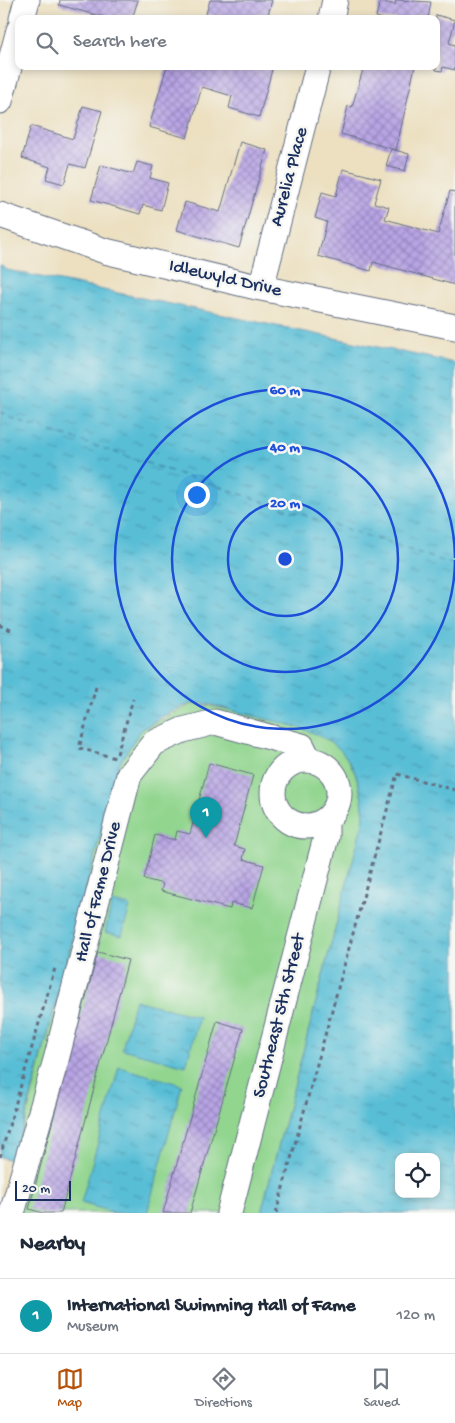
<!DOCTYPE html>
<html lang="en">
<head>
<meta charset="utf-8">
<style>
  :root { --surface:#fff; --page:#f6f6f7; --text:#1f2937; --muted:#747a83; --line:#e0e1e3; --accent:#b45309 }
  body { margin:0; font-family:"Gochi Hand",sans-serif; background:var(--page); color:var(--text) }
  .controls { position:absolute; right:15px; bottom:15px; display:grid; overflow:hidden; border-radius:10px; box-shadow:0 2px 8px #0003 }
  .controls button { width:45px; height:45px; display:grid; place-items:center; padding:0; border:0; border-bottom:1px solid var(--line); background:var(--surface); color:var(--text); font:25px sans-serif }
  .scale { position:absolute; left:15px; bottom:12px; width:56px; box-sizing:border-box; padding-left:5px; border:2px solid #1b2f5e; border-top:0; font-size:14px; line-height:18px; white-space:nowrap; color:#1b2f5e; -webkit-text-stroke:4px #f6f6f2; paint-order:stroke }
  .you { position:absolute; left:196px; top:494px; width:18px; height:18px; margin:-12px; border:4px solid #fff; border-radius:50%; background:#1a73e8; box-shadow:0 0 0 8px #1a73e833 }
  .badge { display:grid; place-items:center; width:32px; height:32px; border-radius:50%; background:var(--accent); color:#fff; font-size:16px; font-weight:700 }
  .pin { position:absolute; translate:-50% -41px; filter:drop-shadow(0 1px 2px #0008) }
  .pin::after { content:''; position:absolute; top:26px; width:18px; height:15px; background:inherit; clip-path:polygon(0 0,100% 0,50% 100%) }
  .list { margin:0; padding:0; list-style:none }
  h2 { display:flex; justify-content:space-between; align-items:center; height:65px; margin:0; padding:0 20px; font-size:21px }
  h2 small { font-size:16px; font-weight:400; color:var(--muted) }
  .list li { display:grid; grid-template-columns:32px 1fr auto; gap:15px; align-items:center; box-sizing:border-box; height:75px; padding:0 20px; border-top:1px solid var(--line) }
  .list b { display:block; font-size:19px; white-space:nowrap }
  .list p { margin:0; font-size:16px; white-space:nowrap; color:var(--muted) }
  .list em { font-size:16px; font-style:normal; color:var(--muted) }
  .icon { flex:none; width:28px; height:28px; fill:none; stroke:currentColor; stroke-width:2; stroke-linecap:round; stroke-linejoin:round }
  .map { position:relative; flex:none; width:455px; height:1213px; overflow:hidden }
  .search { position:absolute; background:var(--surface); box-shadow:0 2px 8px #0003; left:15px; right:15px; top:15px; height:55px; display:flex; align-items:center; gap:12px; box-sizing:border-box; padding:0 18px; border-radius:10px; color:var(--muted); font-size:19px }
  .sheet { height:140px; background:var(--surface) }
  nav { display:flex; justify-content:space-around; align-items:center; box-sizing:border-box; height:70px; border-top:1px solid var(--line); background:var(--surface); font-size:14px; color:var(--muted) }
  nav a { display:grid; justify-items:center; gap:2px }
  nav .on { color:var(--accent) }
  .map>svg:first-child { display:block }
  .pitch { fill:#91d58e; stroke:#568276 }
  .water { fill:url(#water-ripples); stroke:#3a769a; fill-rule:evenodd }
  .lines { fill:none; stroke-linecap:round; stroke-linejoin:round }
  .ferry { stroke:#2d5a82; stroke-width:1; stroke-dasharray:6 5; stroke-linecap:butt }
  .building { fill:url(#building-cross-hatch) }
  .minor-casing { stroke:#646d81; stroke-width:27 }
  .path { stroke:#646d81; stroke-width:3; stroke-dasharray:4 4; stroke-linecap:butt }
  .minor { stroke:#fff; stroke-width:25 }
  .ring { fill:none; stroke:#1d4ed8; stroke-width:2.5 }
  .labels { text-anchor:middle; dominant-baseline:central; stroke-width:5; stroke-linejoin:round; paint-order:stroke }
  .street-label { font-size:19px; fill:#1b2f5e; stroke:#f6f6f2 }
  .centre { fill:#1d4ed8; stroke:#f6f6f2; stroke-width:2.5 }
  .ring-label { font-size:15px; text-anchor:middle; font-weight:bold; fill:#1d4ed8; stroke:#f6f6f2; stroke-width:5; stroke-linejoin:round; paint-order:stroke }
</style>
</head>
<body>
<div class="map">
<svg width="455" height="1213" viewBox="0 0 455 1213">
  <defs>
    <pattern id="water-ripples" width="26" height="14" patternUnits="userSpaceOnUse" patternTransform="scale(1.25)"><rect width="26" height="14" fill="#58bed6"/><path d="M2 4q2-2 4 0t4 0M15 11q2-2 4 0t4 0" fill="none" stroke="#489bb1"/></pattern>
    <pattern id="building-cross-hatch" width="8" height="8" patternUnits="userSpaceOnUse" patternTransform="scale(1.25)"><rect width="8" height="8" fill="#b8a4e4"/><path d="M0 0l8 8M0 8l8-8" fill="none" stroke="#9586bc"/></pattern>
  </defs>
  <rect width="100%" height="100%" fill="#f6f6f2"/>
  <filter id="ink" filterUnits="userSpaceOnUse"><feTurbulence type="fractalNoise" baseFrequency=".02" numOctaves="2"/><feDisplacementMap in="SourceGraphic" scale="10" xChannelSelector="R" yChannelSelector="G"/><feConvolveMatrix kernelMatrix="1 2 1 2 8 2 1 2 1" color-interpolation-filters="sRGB"/></filter>
  <filter id="wash" filterUnits="userSpaceOnUse"><feTurbulence type="fractalNoise" baseFrequency=".0096" numOctaves="4" result="noise"/><feDisplacementMap in="SourceGraphic" scale="20" xChannelSelector="R" yChannelSelector="G"/><feGaussianBlur stdDeviation="1.12" result="paint"/><feColorMatrix in="noise" values="0 0 0 0 0 0 0 0 0 0 0 0 0 0 0 0 0 1.4 0 .05"/><feComposite in="paint" operator="in"/></filter>
  <g filter="url(#wash)">
    <rect width="100%" height="100%" fill="#ece0c1"/>
    <path class="pitch" d="M192 704C217 706 242 713 267 719 283 723 302 725 316 732 351 748 362 783 364 818L261 1213H1L119 764 141 730Z"/>
    <path class="water" d="M0 265 7 270 455 363V1213H261L364 818C359 734 316 732 246 714 232 711 204 700 190 704 178 708 148 723 140 732 132 742 126 754 119 764L14 1161 0 1157ZM399 1157H436V1194H399Z
      M112 902 130 906 122 936 105 932Z
      M135 1000 199 1017 186 1066 122 1049Z
      M119 1067 182 1085 147 1213H116L81 1203Z"/>
    <g class="lines">
      <path class="ferry" d="M0 412 11 418 455 565"/>
    </g>
    <g id="blocks">
      <path class="building" d="M60 0H138L132 19H111L59 5Z
        M210 0H272L267 19H225L206 14Z
        M396 0 431 2 428 19H384L376 17 380 1 395 5Z
        M436 15 455 20 449 43 455 45V70L443 67 442 71 436 70Z
        M167 66H273L259 117 229 108 232 96 202 87 187 138 149 127Z
        M364 66H415L396 150 341 134 348 106 352 107Z
        M83 106 102 111 85 168 70 164 64 184 46 179 50 167 22 158 31 126 73 139Z
        M240 142 267 150 239 248 177 230 185 202 220 212Z
        M391 149 409 154 405 171 386 166Z
        M137 162 153 166 150 178 168 183 161 210 143 205 140 214 91 200 101 165 133 174Z
        M343 169 381 179 374 203 389 207 385 219 438 234 450 191 455 192V285L373 262 371 271 318 256 327 222 315 218 322 192 336 196Z
        M209 763 253 775 234 846 245 849 243 859 264 865 252 908 231 903 230 909 161 891 163 884 144 879 155 835 175 840 177 831 190 834Z
        M98 952 128 960 61 1213H43L29 1209Z
        M217 1021 243 1029 190 1213H163Z"/>
    </g>
  </g>
  <g filter="url(#ink)">
    <use href="#blocks" fill-opacity="0" stroke="#646d81" stroke-width="1"/>
    <g class="lines">
      <g class="minor-casing">
        <path id="minor" d="M22 19 27 0
          M331 19 335 0
          M0 101 19 30
          M0 215 105 251 261 288 455 327
          M261 288 318 66
          M273 793a33 33 0 1 1 66 0a33 33 0 1 1-66 0Z
          M12 1213 56 1060 129 775 154 743 183 730 215 722 302 746 309 760
          M229 1213 326 837V819"/>
      </g>
      <path class="path" d="M0 625 13 631
        M96 687 79 748 115 758
        M117 754 133 699
        M0 1157 55 968
        M276 1213 397 774 455 790"/>
      <use href="#minor" class="minor"/>
    </g>
  </g>
  <g class="ring">
    <circle cx="285" cy="559" r="57"/>
    <circle cx="285" cy="559" r="113"/>
    <path d="M455 560A170 170 0 1 1 455 558"/>
  </g>
  <g class="labels">
    <g class="street-label">
      <text transform="translate(290 177) rotate(-75)">Aurelia Place</text>
      <text transform="translate(225 279) rotate(13)">Idlewyld Drive</text>
      <text transform="translate(99 892) rotate(-76)">Hall of Fame Drive</text>
      <text transform="translate(280 1016) rotate(-76)">Southeast 5th Street</text>
    </g>
  </g>
  <circle cx="285" cy="559" r="8" class="centre"/>
  <g class="ring-label">
    <text x="285" y="394">60 m</text>
    <text x="285" y="451">40 m</text>
    <text x="285" y="507">20 m</text>
  </g>
</svg>
<div class="controls">
<button><svg class="icon" aria-label="locate" viewBox="0 0 24 24"><circle cx="12" cy="12" r="6"/><path d="M12 2v4M12 18v4M2 12h4M18 12h4"/></svg></button>
</div>
<div class="scale">20 m</div>
<div class="you"></div>
<div class="pin badge" style="left:206px;top:838px;background:#0f9aa8">1</div>
<div class="search"><svg class="icon" aria-label="search" viewBox="0 0 24 24"><circle cx="10" cy="10" r="6"/><path d="M15 15l6 6"/></svg>Search here</div>
</div>
<section class="sheet">
<h2>Nearby<small></small></h2>
<ul class="list">
<li><span class="badge" style="background:#0f9aa8">1</span><div><b>International Swimming Hall of Fame</b><p>Museum</p></div><em>120 m</em></li>
</ul>
</section>
<nav>
<a class="on"><svg class="icon" aria-label="map" viewBox="0 0 24 24"><path d="M3 6l6-2 6 2 6-2v14l-6 2-6-2-6 2zM9 4v14M15 6v14"/></svg>Map</a>
<a><svg class="icon" aria-label="directions" viewBox="0 0 24 24"><path d="M12 3l9 9-9 9-9-9zM9 14v-3h6M13 9l2 2-2 2"/></svg>Directions</a>
<a><svg class="icon" aria-label="saved" viewBox="0 0 24 24"><path d="M7 4h10v16l-5-4-5 4z"/></svg>Saved</a>
</nav>
</body>
</html>
